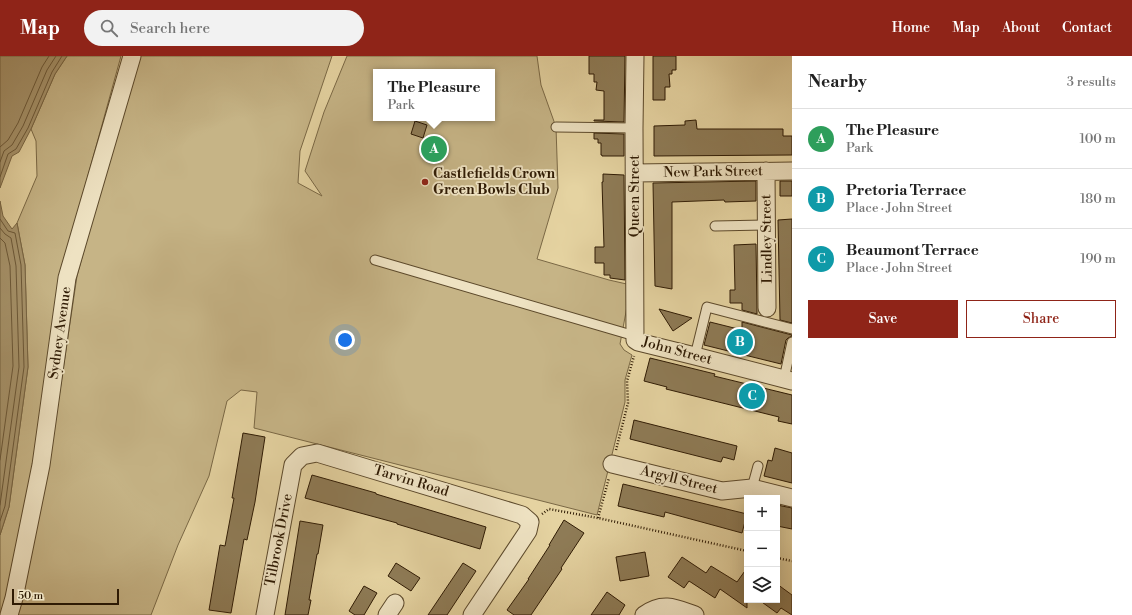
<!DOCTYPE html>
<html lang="en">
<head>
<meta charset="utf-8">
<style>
  :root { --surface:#fff; --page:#f2f2f2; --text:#222; --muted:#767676; --line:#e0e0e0; --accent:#8f2418 }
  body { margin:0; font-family:"Libre Bodoni",serif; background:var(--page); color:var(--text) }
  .controls { position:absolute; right:12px; bottom:12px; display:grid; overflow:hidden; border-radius:0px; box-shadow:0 4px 16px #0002 }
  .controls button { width:36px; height:36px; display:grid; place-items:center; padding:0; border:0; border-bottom:1px solid var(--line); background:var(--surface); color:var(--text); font:20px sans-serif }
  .scale { position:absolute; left:12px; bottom:10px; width:107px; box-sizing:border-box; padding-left:4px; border:2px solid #2f1b04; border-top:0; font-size:11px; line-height:14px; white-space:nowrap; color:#2f1b04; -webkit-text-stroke:3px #eee2c2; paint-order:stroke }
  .you { position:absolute; left:345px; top:284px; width:14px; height:14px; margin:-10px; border:3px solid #fff; border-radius:50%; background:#1a73e8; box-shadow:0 0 0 6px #1a73e833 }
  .badge { display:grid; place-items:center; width:26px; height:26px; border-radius:50%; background:var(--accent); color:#fff; font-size:13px; font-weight:700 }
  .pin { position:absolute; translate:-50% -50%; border:2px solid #fff; box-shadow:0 1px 4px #0006 }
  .popup { position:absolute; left:373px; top:13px; width:122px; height:52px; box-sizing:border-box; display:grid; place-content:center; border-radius:0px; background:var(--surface); filter:drop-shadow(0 1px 3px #0005); font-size:13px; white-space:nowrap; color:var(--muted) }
  .popup b { font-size:15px; color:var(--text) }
  .popup::after { content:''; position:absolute; left:50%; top:100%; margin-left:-8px; border:8px solid transparent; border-top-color:var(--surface) }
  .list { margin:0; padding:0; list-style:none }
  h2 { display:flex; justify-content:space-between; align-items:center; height:52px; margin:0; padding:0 16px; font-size:17px }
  h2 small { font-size:13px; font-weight:400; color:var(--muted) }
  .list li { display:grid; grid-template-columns:26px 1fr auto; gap:12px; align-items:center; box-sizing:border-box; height:60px; padding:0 16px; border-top:1px solid var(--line) }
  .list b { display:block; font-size:15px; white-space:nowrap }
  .list p { margin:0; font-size:13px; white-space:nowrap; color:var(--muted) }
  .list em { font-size:13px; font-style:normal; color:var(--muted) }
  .actions { display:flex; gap:8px; padding:12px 16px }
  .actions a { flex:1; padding:9px 0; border:1px solid var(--accent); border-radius:0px; text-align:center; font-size:14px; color:var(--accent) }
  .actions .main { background:var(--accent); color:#fff }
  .icon { flex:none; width:22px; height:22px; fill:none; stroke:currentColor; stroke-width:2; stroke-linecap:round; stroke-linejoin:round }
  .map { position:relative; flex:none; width:792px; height:559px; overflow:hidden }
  header { display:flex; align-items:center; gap:24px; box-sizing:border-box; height:56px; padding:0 20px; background:var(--accent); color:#fff }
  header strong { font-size:19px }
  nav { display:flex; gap:22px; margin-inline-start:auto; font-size:14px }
  .search { width:280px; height:36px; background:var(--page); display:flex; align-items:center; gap:10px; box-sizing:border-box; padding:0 14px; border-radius:22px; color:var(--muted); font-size:15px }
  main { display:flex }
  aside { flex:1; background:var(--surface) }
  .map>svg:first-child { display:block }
  .green { fill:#c6b486; stroke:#7a6845; fill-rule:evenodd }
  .water { fill:#a7946c; stroke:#776442 }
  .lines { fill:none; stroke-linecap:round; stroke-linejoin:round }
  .shore { stroke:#6b5838; stroke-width:1 }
  .building { fill:#8e7b56; stroke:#2f1b04 }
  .service-casing { stroke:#5c492b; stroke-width:11 }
  .minor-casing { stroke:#5c492b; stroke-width:19 }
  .path { stroke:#2f1b04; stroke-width:2.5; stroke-dasharray:1 2; stroke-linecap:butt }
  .service { stroke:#eee2c2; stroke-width:9 }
  .minor { stroke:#eee2c2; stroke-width:17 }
  .poi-dot { fill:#8f2418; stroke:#eee2c2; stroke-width:1.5 }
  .labels { text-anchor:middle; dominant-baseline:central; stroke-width:3.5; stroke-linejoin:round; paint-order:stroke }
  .street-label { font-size:14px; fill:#2f1b04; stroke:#eee2c2 }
  .poi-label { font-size:14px; font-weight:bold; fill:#2f1b04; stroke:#eee2c2; text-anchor:start }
</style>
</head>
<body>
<header>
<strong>Map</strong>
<div class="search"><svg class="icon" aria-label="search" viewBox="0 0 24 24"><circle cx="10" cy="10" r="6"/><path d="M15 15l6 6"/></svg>Search here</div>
<nav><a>Home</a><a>Map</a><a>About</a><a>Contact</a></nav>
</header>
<main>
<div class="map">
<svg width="792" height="559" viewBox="0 0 792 559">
  <rect width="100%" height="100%" fill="#e5d3a1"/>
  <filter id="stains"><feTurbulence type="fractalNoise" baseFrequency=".005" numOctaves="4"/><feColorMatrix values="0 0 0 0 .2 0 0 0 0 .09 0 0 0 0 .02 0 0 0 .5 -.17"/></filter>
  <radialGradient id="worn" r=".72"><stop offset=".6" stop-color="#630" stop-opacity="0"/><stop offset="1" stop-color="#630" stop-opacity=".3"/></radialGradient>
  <path class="green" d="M67 0H121L70 185 35 408 3 559H0V479L9 451 28 311 25 209 17 167 37 120 36 85 31 73 55 18Z
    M137 0H332L300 95 298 127 322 140 305 115 324 56 347 0H537L541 29 556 71 558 132 537 203 609 224 631 229 620 288 624 294 632 299 625 324V346L597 459 254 372 257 336 241 334 227 345 209 420 178 489 151 559H13L52 388 77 220ZM376 16H492V62H376Z"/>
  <path class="water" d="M0 0H67L55 18 31 73 19 96 12 100 0 132Z
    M0 145 3 160 12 173 17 167 25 209 28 311 9 451 0 479Z"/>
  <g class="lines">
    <path class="shore" d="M0 91 8 84 18 67 42 11 49 0
      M0 106 4 95 12 89 23 70 47 14 56 0
      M0 121 8 98 16 93 28 72 52 16 62 0
      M0 163 8 175 15 177 21 209 24 311 5 450 0 465
      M0 172 5 178 11 182 16 210 19 311 0 449
      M0 182 5 187 10 210 13 310 0 404"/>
  </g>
  <path class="building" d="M589 0H625L624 66 594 65V64H604V35L596 34 597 26H594V18H589Z
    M653 0H676V14H672V18H669L670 31H665V44H653Z
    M696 64 697 73H783V80H792V99L654 100V70L685 69V65Z
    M415 65 427 69 423 82 411 78Z
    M594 77 624 78V100H602V99H601V87H598V83H594Z
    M603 118 624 119 625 224 610 222V219H604V207H595V191H604L602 126H603Z
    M756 125V145L725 146 724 144 672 146V233L655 230 653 127Z
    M780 125H792V140H780Z
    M792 163V267L780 264 778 164Z
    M756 188 757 252V258L742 254V247H730V234H735L734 189Z
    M659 253 692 262 673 275Z
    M710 266 742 274V266L792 279V280L788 282 786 284 781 308 704 289Z
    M650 302 715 318 714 320 792 339V368L778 365 779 361 666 333 667 331 644 325Z
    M634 364 737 390 734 404 723 401 721 406 630 383Z
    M243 377 265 381 255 446 247 484 244 483 231 557 209 554 220 489 225 490 234 442H232Z
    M775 392 792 397V427L764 420 768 404 772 405Z
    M312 419 376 437V438L486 471 480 493 397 468V467L305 442Z
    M623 428 747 458 742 477 665 456 664 461 618 450Z
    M777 449 792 452V473L777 470Z
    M564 464 584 477 561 512 562 513 531 559H514L507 554 529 523H528L550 489H549Z
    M300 465 323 469 318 498H317L309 544H311L308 559H285Z
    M645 496 649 520 620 525 616 501Z
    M682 501 706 517 711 510 737 526 747 512V552L720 533 715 542 689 525 684 532 668 521Z
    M396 507 420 522 411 535 388 520Z
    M463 507 476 515 447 559H428Z
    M777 528 792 539V559L781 552 777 557 759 544H777Z
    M364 530 377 537 364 559H355L349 555Z
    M607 536 625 549 619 559H591Z"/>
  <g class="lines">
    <g class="service-casing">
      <path id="service" d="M556 71 634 72
        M715 170 766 169
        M375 204 635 280
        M695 300 707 251 792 273
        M784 323 792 286
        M752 432 758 410"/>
    </g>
    <g class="minor-casing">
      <path id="minor" d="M635 0 634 72 635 284 638 286 695 300 792 325
        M766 115 767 252
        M635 117 792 115
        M612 408 722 435 752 432 792 442
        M9 559 14 542 41 409 67 222 132 0
        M265 559 293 409 302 400 317 397 522 459 530 466 528 475 472 559
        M387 559 395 547
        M644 559C663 545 676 552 695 559"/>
    </g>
    <path class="path" d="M616 394 628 347 627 325 634 300
      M542 458 549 453 598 462 747 495
      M598 462 609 422
      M777 502 792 505"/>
    <use href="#service" class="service"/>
    <use href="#minor" class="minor"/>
  </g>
  <circle class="poi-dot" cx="425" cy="126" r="4"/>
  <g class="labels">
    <g class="street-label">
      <text transform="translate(713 116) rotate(-1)">New Park Street</text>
      <text transform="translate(635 140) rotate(-90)">Queen Street</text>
      <text transform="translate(767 183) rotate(-91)">Lindley Street</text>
      <text transform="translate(60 277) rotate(-82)">Sydney Avenue</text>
      <text transform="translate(677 295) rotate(15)">John Street</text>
      <text transform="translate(679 424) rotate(14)">Argyll Street</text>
      <text transform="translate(411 425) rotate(17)">Tarvin Road</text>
      <text transform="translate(279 484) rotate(-79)">Tilbrook Drive</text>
    </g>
    <g class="poi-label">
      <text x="433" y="118">Castlefields Crown<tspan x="433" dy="16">Green Bowls Club</tspan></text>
    </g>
  </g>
  <rect width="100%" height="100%" filter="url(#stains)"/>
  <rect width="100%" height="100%" fill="url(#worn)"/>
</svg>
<div class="controls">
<button>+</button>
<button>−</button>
<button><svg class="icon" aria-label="layers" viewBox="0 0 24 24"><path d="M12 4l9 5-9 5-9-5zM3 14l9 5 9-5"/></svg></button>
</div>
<div class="scale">50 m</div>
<div class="you"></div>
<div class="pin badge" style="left:434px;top:93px;background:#2e9e5b">A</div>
<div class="popup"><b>The Pleasure</b>Park</div>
<div class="pin badge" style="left:740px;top:286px;background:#0f9aa8">B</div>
<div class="pin badge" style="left:752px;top:340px;background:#0f9aa8">C</div>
</div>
<aside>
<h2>Nearby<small>3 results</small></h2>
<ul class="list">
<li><span class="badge" style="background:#2e9e5b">A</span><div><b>The Pleasure</b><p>Park</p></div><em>100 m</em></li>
<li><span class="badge" style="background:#0f9aa8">B</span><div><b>Pretoria Terrace</b><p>Place · John Street</p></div><em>180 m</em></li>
<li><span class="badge" style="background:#0f9aa8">C</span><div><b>Beaumont Terrace</b><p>Place · John Street</p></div><em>190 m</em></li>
</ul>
<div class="actions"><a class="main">Save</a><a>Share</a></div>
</aside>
</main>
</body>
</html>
